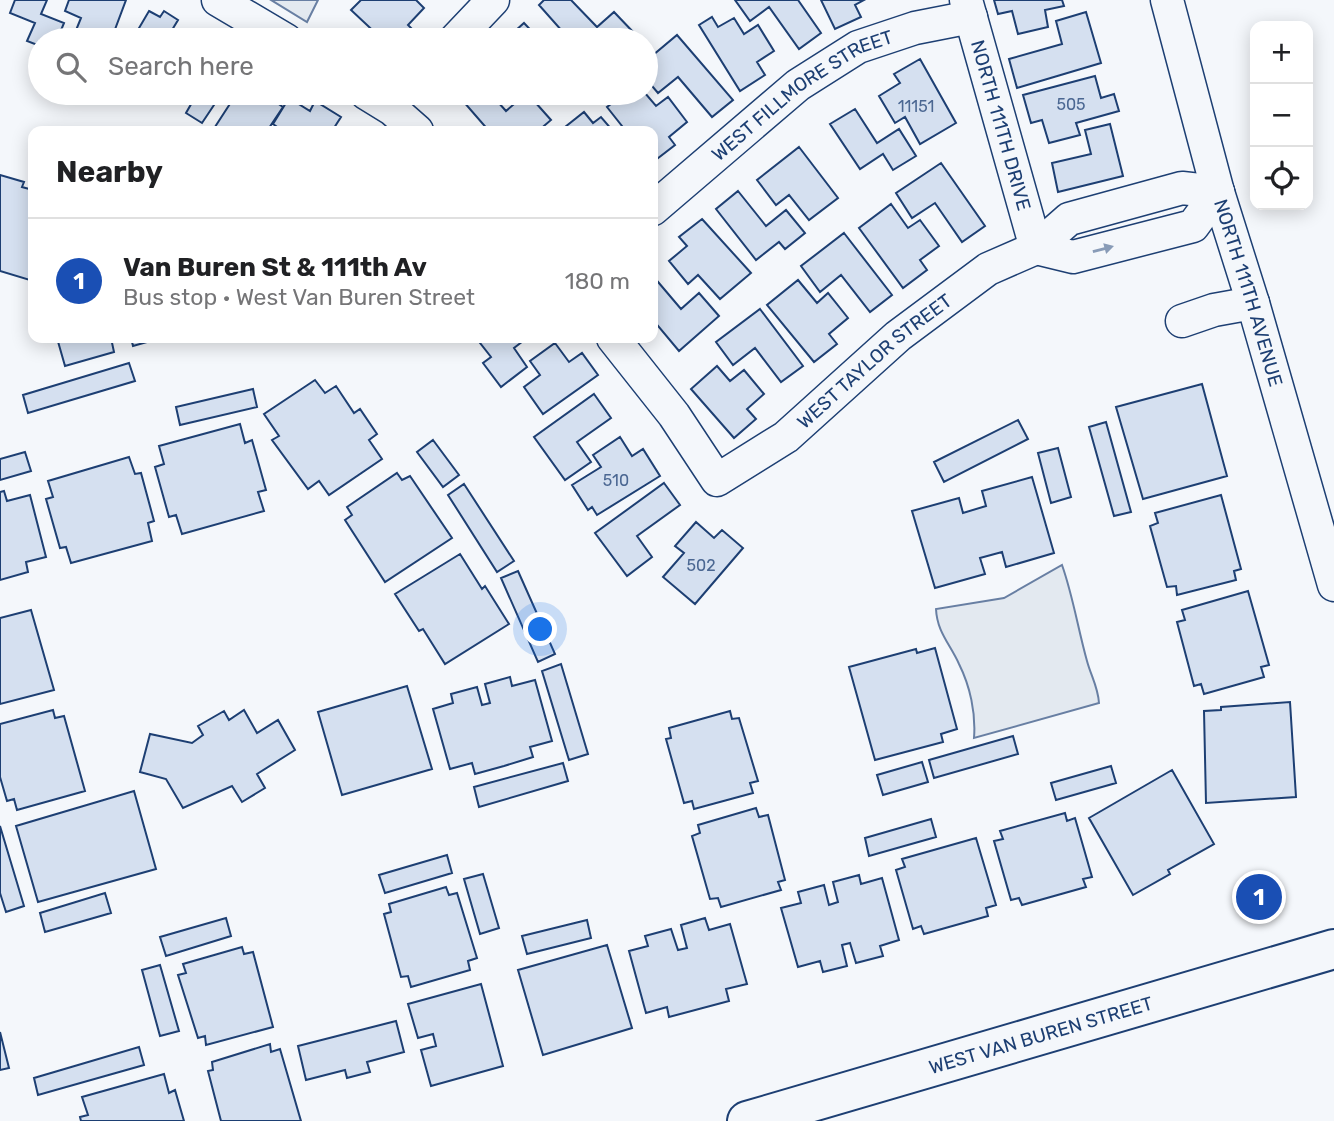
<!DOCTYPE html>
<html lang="en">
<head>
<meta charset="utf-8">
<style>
  :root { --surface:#fff; --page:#f6f6f6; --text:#202124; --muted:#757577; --line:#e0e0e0; --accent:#c62828 }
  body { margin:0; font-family:Rubik,sans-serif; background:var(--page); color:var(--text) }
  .controls { position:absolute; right:21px; top:21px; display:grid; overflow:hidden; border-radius:14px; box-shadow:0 4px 18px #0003 }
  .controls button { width:63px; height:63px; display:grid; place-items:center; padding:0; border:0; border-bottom:2px solid var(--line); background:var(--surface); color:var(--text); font:35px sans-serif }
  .you { position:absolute; left:541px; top:630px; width:24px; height:24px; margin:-18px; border:5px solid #fff; border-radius:50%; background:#1a73e8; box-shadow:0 0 0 10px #1a73e833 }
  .badge { display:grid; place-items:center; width:46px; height:46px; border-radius:50%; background:var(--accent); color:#fff; font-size:23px; font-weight:700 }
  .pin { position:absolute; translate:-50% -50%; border:4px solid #fff; box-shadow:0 2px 7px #0006 }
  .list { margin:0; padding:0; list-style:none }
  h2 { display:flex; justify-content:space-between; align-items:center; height:91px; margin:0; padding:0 28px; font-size:30px }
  h2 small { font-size:23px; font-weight:400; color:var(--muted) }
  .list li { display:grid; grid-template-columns:46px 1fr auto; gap:21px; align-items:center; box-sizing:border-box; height:126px; padding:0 28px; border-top:2px solid var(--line) }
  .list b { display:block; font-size:26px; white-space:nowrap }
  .list p { margin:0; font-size:23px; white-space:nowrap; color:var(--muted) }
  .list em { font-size:23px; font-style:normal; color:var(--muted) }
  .icon { flex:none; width:38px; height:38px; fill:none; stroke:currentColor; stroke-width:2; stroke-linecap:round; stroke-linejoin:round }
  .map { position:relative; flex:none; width:1334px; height:1121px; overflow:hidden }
  .search { position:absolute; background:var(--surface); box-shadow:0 4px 18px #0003; left:28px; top:28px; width:630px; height:77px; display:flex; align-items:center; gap:18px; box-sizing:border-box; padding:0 24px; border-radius:38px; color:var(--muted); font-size:26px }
  .panel { position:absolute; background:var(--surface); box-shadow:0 4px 18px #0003; left:28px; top:126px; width:630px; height:217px; border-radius:14px }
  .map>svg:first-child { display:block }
  .green { fill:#e3e9f0; stroke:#687fa3; stroke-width:2 }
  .building { fill:#d5e0f0; stroke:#1d3f73; stroke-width:2 }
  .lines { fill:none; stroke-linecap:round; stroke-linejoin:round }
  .minor-casing { stroke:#1d3f73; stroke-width:35 }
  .major-casing { stroke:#1d3f73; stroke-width:42 }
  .minor { stroke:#f4f7fb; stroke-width:32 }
  .major { stroke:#f4f7fb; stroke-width:38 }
  .oneway { fill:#889bb7 }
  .labels { text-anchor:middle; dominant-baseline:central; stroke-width:5; stroke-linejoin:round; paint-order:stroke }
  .number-label { font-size:16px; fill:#4b6792 }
  .street-label { font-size:19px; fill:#1d3f73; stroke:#f4f7fb }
</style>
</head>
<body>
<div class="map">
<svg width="1334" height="1121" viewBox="0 0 1334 1121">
  <rect width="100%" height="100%" fill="#f4f7fb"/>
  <path class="green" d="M271 0H318L307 22Z
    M1062 565C1073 596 1078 629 1087 661 1091 676 1098 687 1099 703L974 738C976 713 970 686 959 664 950 644 937 632 936 609L1004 598Z"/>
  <path class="building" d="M15 0H47L41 14 64 23 57 40H40V46L27 41 35 23 10 13Z
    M69 0H126L111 40H72L81 18 65 11Z
    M361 0H416L424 8 408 25 419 36 415 40H383L351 10Z
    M544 0H571L597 27 614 12 635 34 628 40H570L539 5Z
    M735 0H798L821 33 799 49 769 7 750 21Z
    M821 0H864L855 5 861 17 835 29Z
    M994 0H1062L1064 6 1045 10 1048 27 1018 34 1012 11 998 14Z
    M149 11 160 17 164 11 178 20 166 40H132Z
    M1086 12 1101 63 1017 88 1009 59 1062 44 1056 21Z
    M712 17 718 27 734 18 744 34 758 25 774 51 757 62 765 75 740 91 699 25Z
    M524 23 540 40H505Z
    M677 35 733 100 712 117 678 77 658 93 646 79V61Z
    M920 59 956 123 920 144 905 117 895 123 879 96 900 83 894 74Z
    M1095 76 1101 98 1114 94 1119 111 1076 123 1080 135 1049 143 1042 120 1031 123 1023 95Z
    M184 93H222L202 123 186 113 194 99Z
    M237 93H269L267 96 283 107 267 131 213 130Z
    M456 93H490L506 111 527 93 551 120 538 131H489Z
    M626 93H645L656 106 668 97 687 122 669 137 675 145 653 162V131H626L607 107Z
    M289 98 310 111 315 101 341 117 332 131H283L273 124Z
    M855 109 877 143 899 129 916 156 893 170 883 154 860 169 830 124Z
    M584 112 593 123 601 117 613 131H560Z
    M1110 124 1123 176 1058 192 1052 163 1091 154 1085 130Z
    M799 147 838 198 809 220 789 195 776 205 757 180Z
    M941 163 985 226 962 242 935 203 912 218 896 193Z
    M0 175 24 182 22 187 33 190V281L0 271Z
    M738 191 766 226 786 210 805 233 785 249 779 242 756 260 716 209Z
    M891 204 908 228 920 220 939 246 920 260 927 270 903 288 859 228Z
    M702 219 751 273 720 299 698 275 688 284 669 261 687 246 679 237Z
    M844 233 892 295 870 312 841 275 820 292 801 266Z
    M653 276 681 309 699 293 719 316 679 351 653 320Z
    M798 280 817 303 828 293 848 318 829 334 837 344 814 362 767 305Z
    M760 309 803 366 781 382 755 348 733 365 716 342Z
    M57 338H111L114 352 65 366Z
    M131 338H161L133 346Z
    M479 338H527L514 348 527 367 501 387 483 363 491 357 477 339Z
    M555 343 569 362 582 353 598 375 543 414 524 387 540 375 530 361Z
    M129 363 135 381 28 413 23 395Z
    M717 366 730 381 744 370 764 394 747 409 756 419 734 438 691 389Z
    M315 380 325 393 336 386 354 413 360 409 377 434 369 440 382 459 329 495 319 481 308 489 272 440 279 436 264 414Z
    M1202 384 1227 476 1143 499 1116 407Z
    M253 389 257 407 180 425 176 407Z
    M594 394 611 418 577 442 591 462 565 480 534 437Z
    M1018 420 1028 439 944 482 934 462Z
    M1106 422 1131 512 1114 516 1089 427Z
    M240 424 245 443 252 440 266 490 258 492 264 511 182 534 176 515 169 517 155 467 164 464 159 446Z
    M620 437 632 456 643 449 660 476 597 515 592 507 588 510 572 485 601 467 593 455Z
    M433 440 459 475 443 487 417 452Z
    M1058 448 1071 497 1051 503 1038 453Z
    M25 452 31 471 0 480V459Z
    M129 457 135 474 141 473 154 521 148 523 152 541 71 563 66 547 60 548 46 499 53 497 48 481Z
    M397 473 402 480 410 476 452 538 385 582 345 520 352 515 347 507Z
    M1032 477 1054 553 1006 567 1002 552 980 558 985 574 935 588 912 511 959 498 963 513 986 506 982 491Z
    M664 483 680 505 637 536 652 557 627 576 595 533Z
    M464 484 514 561 497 572 448 495Z
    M4 491 7 501 30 495 46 557 26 562 28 572 0 580V492Z
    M1221 495 1241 569 1234 571 1236 580 1177 595 1176 586 1167 587 1150 526 1158 523 1155 513Z
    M696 522 714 538 722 530 743 548 695 604 663 577 684 553 675 546Z
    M460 554 482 589 485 586 509 624 445 664 423 629 419 631 395 594Z
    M518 571 555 654 538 662 501 578Z
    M1248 591 1269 665 1261 667 1264 677 1204 694 1201 684 1194 686 1177 622 1185 620 1182 610Z
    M31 610 54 690 0 704V618Z
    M935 648 957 729 941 734 943 742 875 760 849 667 916 649 917 653Z
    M561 664 588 754 569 760 542 671Z
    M510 677 512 686 535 680 552 741 530 747 533 757 504 766 475 774 472 763 450 769 433 709 453 703 451 694 477 687 482 705 490 703 485 684Z
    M407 686 432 769 342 795 318 712Z
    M1290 702 1296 797 1206 803 1204 711 1221 710V707Z
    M53 710 55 718 64 716 85 791 17 810 14 799 7 801 0 777V724Z
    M244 710 257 733 278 720 295 750 257 774 265 788 242 802 232 786 183 808 166 779 140 772 150 734 192 743 203 735 198 726 224 711 229 720Z
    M730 711 732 719 739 718 758 781 750 783 753 793 694 809 692 801 684 803 666 739 671 738 669 728Z
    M1013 736 1018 754 934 778 929 760Z
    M922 762 928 782 883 795 877 775Z
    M563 763 568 781 479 807 474 787Z
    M1111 766 1116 783 1056 800 1051 783Z
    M1172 770 1214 844 1168 870 1170 874 1133 895 1089 818Z
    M134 791 156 869 38 902 16 826Z
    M756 808 759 817 768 815 785 880 778 882 781 890 721 907 718 898 710 899 692 836 700 833 698 825Z
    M1065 813 1067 821 1075 818 1092 877 1083 879 1086 887 1022 905 1019 898 1011 900 994 841 1003 839 1000 831Z
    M931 819 936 837 869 856 865 838Z
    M0 826 24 906 6 912 0 893Z
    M976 838 996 905 986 908 988 916 924 934 921 926 913 929 896 870 905 867 902 859Z
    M447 855 452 873 385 893 379 875Z
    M483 874 499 928 480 934 464 879Z
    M859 875 861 884 882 878 899 940 880 946 883 956 856 963 850 943 842 945 847 966 823 972 820 961 798 967 781 908 801 903 798 892 824 885 829 905 838 902 833 882Z
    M446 887 449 895 457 893 477 958 468 961 470 970 411 987 408 976 401 977 384 914 391 912 389 904Z
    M105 893 111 913 45 932 40 913Z
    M226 918 231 936 166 956 160 937Z
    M705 918 709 930 730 924 747 984 726 989 729 1001 669 1017 667 1007 646 1013 629 951 648 946 645 936 671 929 678 950 687 948 681 925Z
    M587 920 591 938 527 954 522 936Z
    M607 945 632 1028 543 1055 518 970Z
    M242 947 244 954 253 952 273 1027 206 1045 205 1036 198 1038 178 975 186 973 183 964Z
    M160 965 179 1031 160 1036 142 970Z
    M481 984 503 1066 431 1086 421 1050 436 1046 433 1034 418 1038 408 1004Z
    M396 1021 404 1052 367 1062 370 1072 347 1078 345 1070 306 1080 298 1046Z
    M0 1032 9 1068 0 1070Z
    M270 1044 271 1052 280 1049 301 1121H221L208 1071 213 1070 212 1062Z
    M139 1047 144 1065 38 1095 34 1078Z
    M164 1074 169 1093 175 1090 184 1121H81L80 1117 88 1115 82 1097Z"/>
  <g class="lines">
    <g class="minor-casing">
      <g id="minor">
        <path d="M218 0 286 40"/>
        <path id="s1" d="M966 0 1036 248"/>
        <path id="s2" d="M1167 0 1218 192 1253 303 1334 585"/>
        <path d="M455 40 493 0"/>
        <path d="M366 93 392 109 417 131"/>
        <path id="s3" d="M653 209 798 85 858 47 915 28 971 17"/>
        <path d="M1036 248 1073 257 1193 226 1218 192"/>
        <path d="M1182 321 1214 310 1253 303"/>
        <path id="s4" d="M613 338 674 415 717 480 786 437 898 336 988 269 1036 248 1069 219 1182 188 1218 192"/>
      </g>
    </g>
    <g class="major-casing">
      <g id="major">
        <path id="s5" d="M747 1121 1334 949"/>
      </g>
    </g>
    <use href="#minor" class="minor"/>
    <use href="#major" class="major"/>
  </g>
  <defs><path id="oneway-solid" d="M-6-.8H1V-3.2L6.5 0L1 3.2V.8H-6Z" transform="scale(1.75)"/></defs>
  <use class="oneway" href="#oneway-solid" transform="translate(1103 249) rotate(-15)"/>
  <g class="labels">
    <g class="number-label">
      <text x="1071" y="104">505</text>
      <text x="916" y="106">11151</text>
      <text x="616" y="480">510</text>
      <text x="701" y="565">502</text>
    </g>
    <g class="street-label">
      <text stroke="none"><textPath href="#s3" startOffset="189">WEST FILLMORE STREET</textPath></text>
      <text stroke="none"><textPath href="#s1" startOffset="130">NORTH 111TH DRIVE</textPath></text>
      <text stroke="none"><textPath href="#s2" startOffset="304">NORTH 111TH AVENUE</textPath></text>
      <text stroke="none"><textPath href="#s4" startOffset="374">WEST TAYLOR STREET</textPath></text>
      <text stroke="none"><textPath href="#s5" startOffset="306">WEST VAN BUREN STREET</textPath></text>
    </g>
  </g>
</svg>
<div class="controls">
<button>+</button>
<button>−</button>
<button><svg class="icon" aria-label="locate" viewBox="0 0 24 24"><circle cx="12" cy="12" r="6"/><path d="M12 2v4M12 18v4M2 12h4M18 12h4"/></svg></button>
</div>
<div class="you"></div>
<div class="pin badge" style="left:1259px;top:897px;background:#1a4fb4">1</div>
<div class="search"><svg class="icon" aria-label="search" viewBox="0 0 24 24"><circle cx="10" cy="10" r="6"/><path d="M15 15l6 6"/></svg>Search here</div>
<section class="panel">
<h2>Nearby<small></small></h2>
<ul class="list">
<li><span class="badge" style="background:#1a4fb4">1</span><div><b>Van Buren St &amp; 111th Av</b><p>Bus stop · West Van Buren Street</p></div><em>180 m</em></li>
</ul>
</section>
</div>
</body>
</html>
